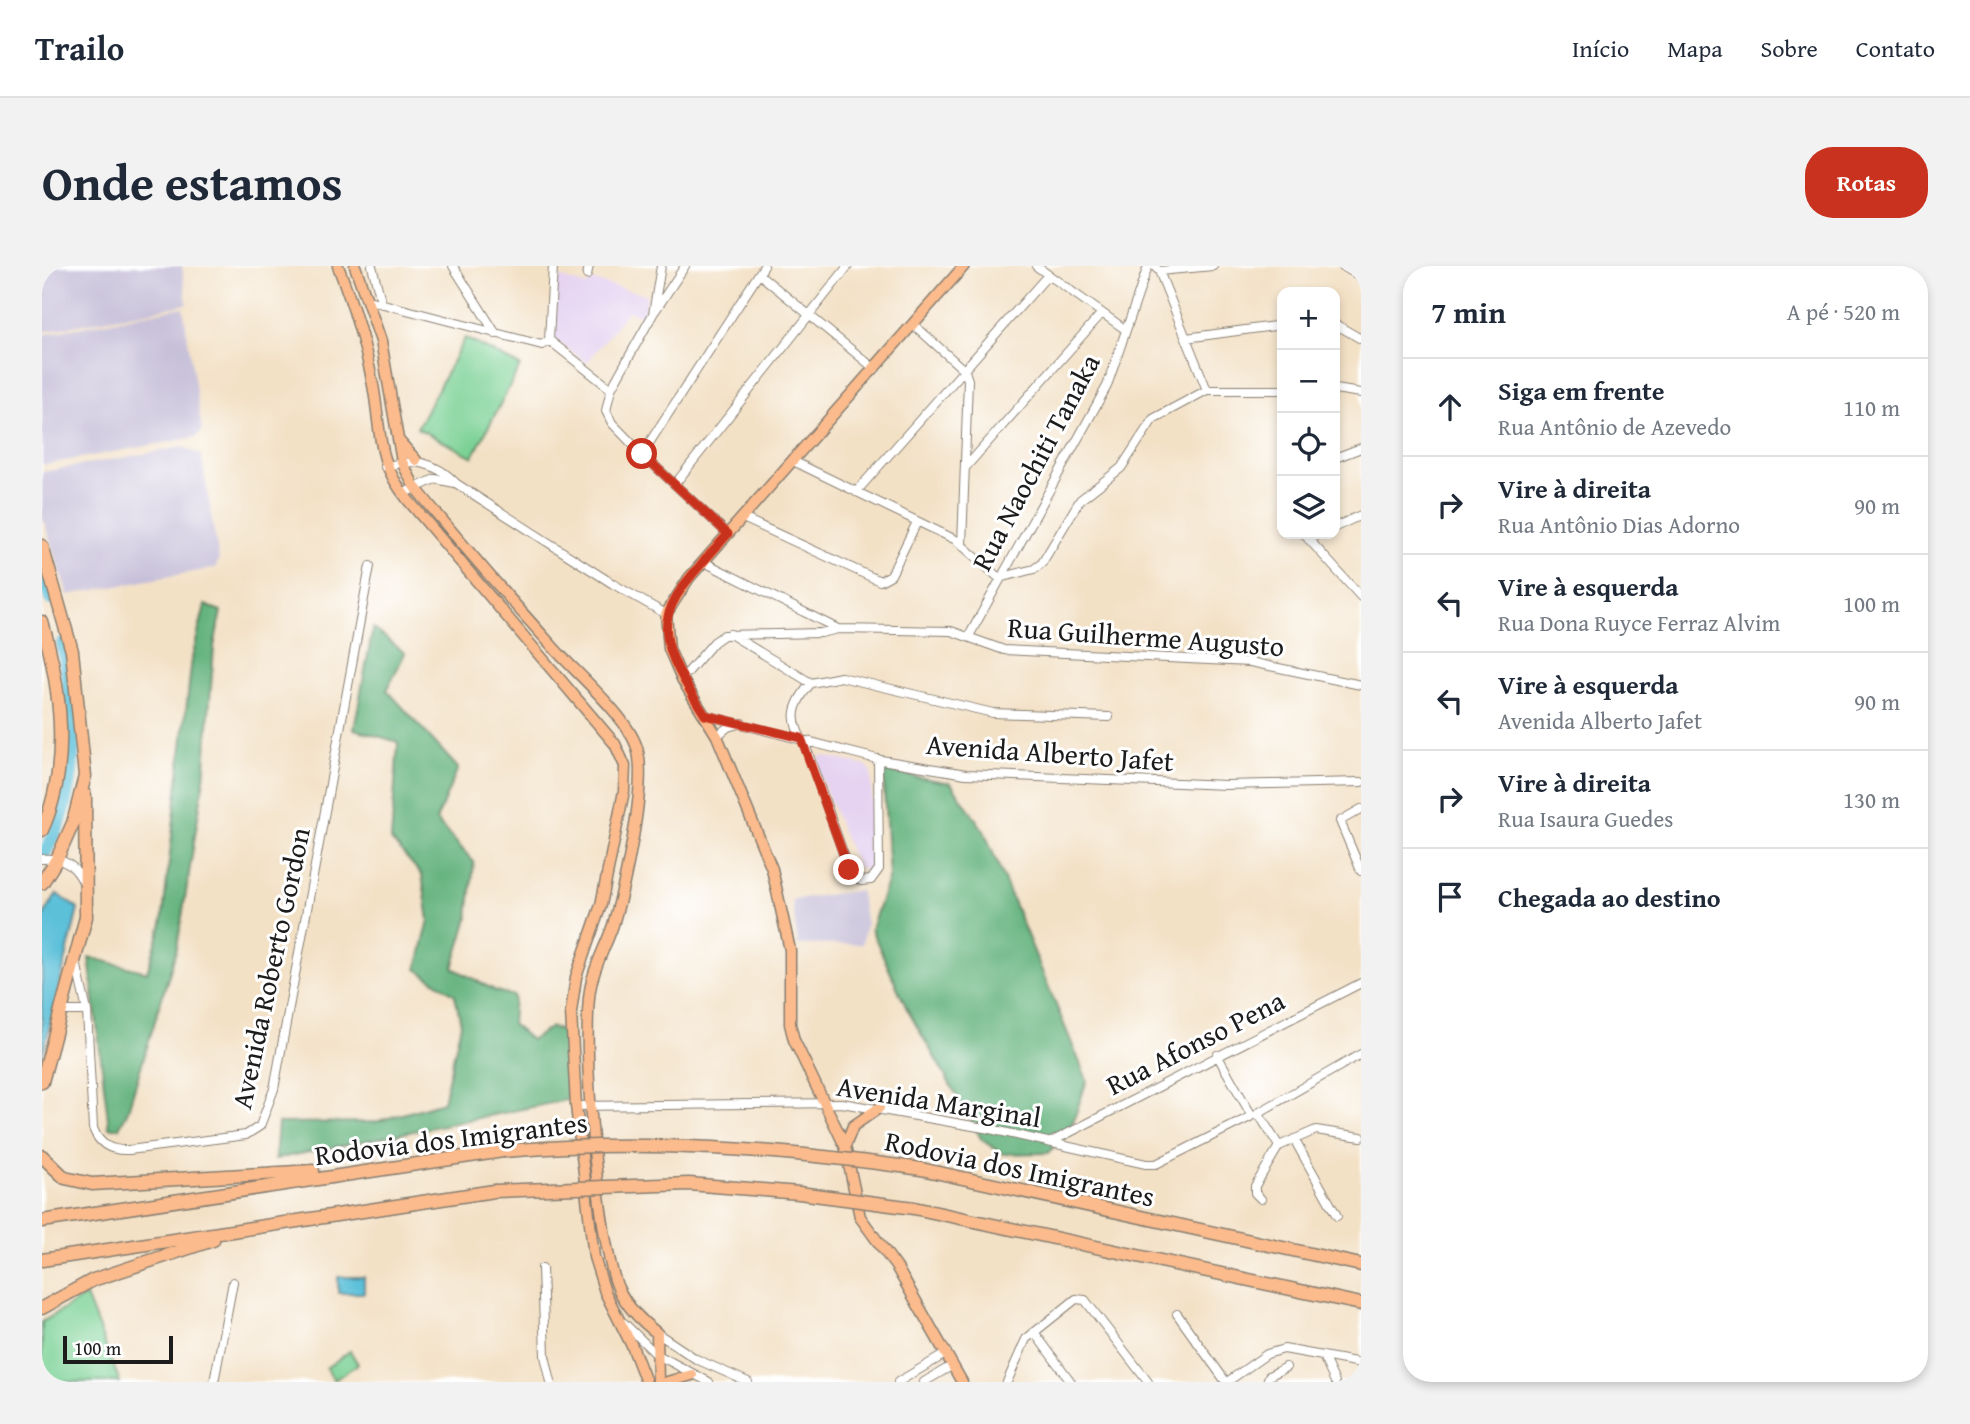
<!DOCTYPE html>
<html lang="pt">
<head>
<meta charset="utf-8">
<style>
  :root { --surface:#fff; --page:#f2f2f3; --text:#1f2937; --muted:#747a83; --line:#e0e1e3; --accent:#c8321e }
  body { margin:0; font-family:"Gentium Book Plus",serif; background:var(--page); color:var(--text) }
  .controls { position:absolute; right:21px; top:21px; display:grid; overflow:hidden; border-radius:14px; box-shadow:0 4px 10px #0003 }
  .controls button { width:63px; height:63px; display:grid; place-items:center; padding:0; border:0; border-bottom:2px solid var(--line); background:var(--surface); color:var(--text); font:35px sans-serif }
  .scale { position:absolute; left:21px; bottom:18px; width:110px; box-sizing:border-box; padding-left:7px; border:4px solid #1c1c1c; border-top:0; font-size:19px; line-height:24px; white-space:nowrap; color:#1c1c1c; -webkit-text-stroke:5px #fff; paint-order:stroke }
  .stop { position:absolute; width:21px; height:21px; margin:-16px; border:5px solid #c8321e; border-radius:50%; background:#fff }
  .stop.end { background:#c8321e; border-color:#fff; box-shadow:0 2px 7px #0008 }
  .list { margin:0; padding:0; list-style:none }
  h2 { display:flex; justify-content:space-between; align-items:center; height:91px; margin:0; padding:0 28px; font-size:30px }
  h2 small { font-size:23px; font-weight:400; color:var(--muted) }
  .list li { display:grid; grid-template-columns:46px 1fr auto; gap:21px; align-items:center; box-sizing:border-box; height:98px; padding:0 28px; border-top:2px solid var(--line) }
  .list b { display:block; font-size:26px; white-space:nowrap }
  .list p { margin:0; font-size:23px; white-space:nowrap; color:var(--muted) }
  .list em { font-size:23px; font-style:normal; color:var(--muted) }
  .icon { flex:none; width:38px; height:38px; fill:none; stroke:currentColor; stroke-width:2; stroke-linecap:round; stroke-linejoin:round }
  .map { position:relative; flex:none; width:1319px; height:1116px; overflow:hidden; border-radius:28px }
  header { display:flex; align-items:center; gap:42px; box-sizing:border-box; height:98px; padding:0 35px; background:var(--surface); border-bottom:2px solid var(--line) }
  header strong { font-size:33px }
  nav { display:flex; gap:38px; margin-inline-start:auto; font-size:24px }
  .intro { display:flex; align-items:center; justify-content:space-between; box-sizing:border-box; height:168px; padding:0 42px }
  h1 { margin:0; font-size:49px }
  .button { padding:18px 32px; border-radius:28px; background:var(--accent); color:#fff; font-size:24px; font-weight:700 }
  main { display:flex; gap:42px; padding:0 42px }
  aside { flex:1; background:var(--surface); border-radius:28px; box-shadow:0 4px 10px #0003 }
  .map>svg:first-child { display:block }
  .built { fill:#e5d3f1 }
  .industrial { fill:#c7c0d9 }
  .green { fill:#7cd195; stroke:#4c7658; stroke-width:2 }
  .forest { fill:#65b37e; stroke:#40684d; stroke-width:2 }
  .water { fill:#5bc0d9; stroke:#3c6e7a; stroke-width:2 }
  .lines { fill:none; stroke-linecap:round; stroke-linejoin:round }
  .river { stroke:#5bc0d9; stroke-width:14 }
  .minor-casing { stroke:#887e71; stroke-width:10 }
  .major-casing { stroke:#887e71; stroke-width:13 }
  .highway-casing { stroke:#887e71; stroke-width:15 }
  .minor { stroke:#fff; stroke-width:8 }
  .major { stroke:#fbbb8c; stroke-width:10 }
  .highway { stroke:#fbbb8c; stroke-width:12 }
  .highway-bridge-casing { stroke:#887e71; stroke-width:15; stroke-linecap:butt }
  .highway-bridge { stroke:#fbbb8c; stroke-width:12 }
  .route { stroke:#c8321e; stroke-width:9 }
  .labels { text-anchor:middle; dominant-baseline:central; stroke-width:6; stroke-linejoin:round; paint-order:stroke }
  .street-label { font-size:28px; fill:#1c1c1c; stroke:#fff }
</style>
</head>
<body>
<header>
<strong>Trailo</strong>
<nav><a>Início</a><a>Mapa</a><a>Sobre</a><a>Contato</a></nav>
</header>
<div class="intro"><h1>Onde estamos</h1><a class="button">Rotas</a></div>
<main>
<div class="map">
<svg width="1319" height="1116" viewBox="0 0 1319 1116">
  <rect width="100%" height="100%" fill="#fff"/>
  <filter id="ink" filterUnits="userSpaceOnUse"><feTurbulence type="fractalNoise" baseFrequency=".0143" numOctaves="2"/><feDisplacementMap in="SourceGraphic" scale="14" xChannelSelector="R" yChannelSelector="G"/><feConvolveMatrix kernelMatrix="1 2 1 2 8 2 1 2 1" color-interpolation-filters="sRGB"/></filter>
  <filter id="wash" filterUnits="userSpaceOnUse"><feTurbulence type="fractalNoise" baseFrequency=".00686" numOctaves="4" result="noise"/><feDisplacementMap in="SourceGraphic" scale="28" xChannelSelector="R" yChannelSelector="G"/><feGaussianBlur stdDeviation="1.57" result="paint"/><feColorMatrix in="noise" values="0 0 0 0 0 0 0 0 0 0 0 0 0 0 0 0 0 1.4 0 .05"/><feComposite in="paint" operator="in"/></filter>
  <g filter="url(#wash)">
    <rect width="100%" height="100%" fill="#f3e1c6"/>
    <path class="built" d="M514 10 545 20 548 14 605 29 602 50 586 45 545 97 511 73Z
      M779 489 825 500 829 505 832 600 826 605 816 601 807 583 775 501Z"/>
    <path class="industrial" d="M0 0H140L145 38 0 66Z
      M141 41 160 165 154 171 0 199V69Z
      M141 181 159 189 177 294 173 302 26 329 0 250V206Z
      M818 624 824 658 820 678 756 679 750 634Z"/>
    <path class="green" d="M423 72 478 100 431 191 375 162Z
      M44 1030 78 1116H0V1056Z
      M308 1085 316 1098 292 1114 284 1102Z"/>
    <path class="forest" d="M163 339 179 345 172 381 162 514 135 682 85 847 77 862H67L47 691 105 706 120 658 150 392Z
      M331 362 363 387 345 424 416 502 394 554 432 596 426 652 411 702 454 725 472 730 470 758 489 774 509 761 524 767 525 834 233 893 236 857 333 856 401 836 419 758 413 729 375 703 387 654 380 609 349 574 356 476 312 463Z
      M841 505 909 517 942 565 1045 814 1031 856 1007 887 961 888 940 874 865 743 829 663 847 610Z"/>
    <path class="water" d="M15 628 36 643 0 792V652Z
      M296 1011H322V1027H296Z"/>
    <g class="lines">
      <path class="river" d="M0 307 9 333
        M0 591C42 526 32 452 21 378"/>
    </g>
  </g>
  <g filter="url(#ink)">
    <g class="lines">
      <g class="minor-casing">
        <path id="minor" d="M330 0 340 38
          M411 0 454 68
          M619 0 611 48 569 123 564 145 570 157 600 188 686 268
          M994 0 1084 64
          M1112 0 1117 5 1165 124
          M1300 0 1319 11
          M1117 5 1171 0
          M717 8 833 103
          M545 9 547 0
          M326 34 500 79 507 74
          M613 45 643 0
          M871 58 923 105 926 114 920 279
          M1293 58 1319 73
          M1144 72 1240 59
          M507 74 569 123
          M507 74 511 0
          M1293 123 1319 127
          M600 188 722 0
          M1293 192 1319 182
          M751 195 914 274 957 312 992 303 1000 297 1038 234 1079 202 1111 153 1165 124H1240
          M343 201C373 192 392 195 415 218L571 318 624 348
          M923 202 1060 47
          M633 218 806 0
          M814 226 1006 9
          M360 228 393 213 413 217
          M701 252 838 315 849 309 875 256
          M1293 261 1319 249
          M1262 268 1319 331
          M1266 273 1277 268
          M662 296 796 363 909 365 962 384 1208 396 1319 419
          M688 368 769 417
          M927 370 1065 120 1106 0
          M640 413 672 376 682 369 779 367 796 363
          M663 449 839 494 924 508 1184 519 1319 516
          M675 470 686 461 700 457
          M836 493 837 603 829 614 819 615 807 604 764 481C748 455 748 442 769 417L799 411 951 447 1067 451
          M1319 543 1298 555 1319 605
          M0 593C19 591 33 598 41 616
          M34 696 45 745 51 862C57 879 69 885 87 884L204 869 218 860 232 823 328 300
          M20 745H45
          M1175 789 1210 850
          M534 840 800 837 948 863 1104 898H1114L1216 847 1319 788
          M1216 847 1237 880
          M1252 873 1295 950
          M1009 876 1319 717
          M1219 933 1213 927V920L1237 880 1274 864 1319 871
          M500 1002 503 1090 509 1116
          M1135 1048 1184 1116
          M582 1057 614 1088 667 1116
          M992 1066 1029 1116
          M615 1067 654 1093 706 1116
          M1281 1090 1293 1116
          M172 1116 191 1016
          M856 1116 905 1087
          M882 1116 911 1099
          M965 1116 984 1073 1034 1033 1043 1034 1106 1116
          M1185 1116 1225 1088 1242 1083 1319 1097
          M1225 1116 1227 1110 1244 1101"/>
      </g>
      <g class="major-casing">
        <path id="major" d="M296 0C311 39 323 77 331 119 340 167 333 193 366 234L573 478 583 500 582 525 559 639 534 711 529 746 534 840 552 991 563 1026 590 1080 604 1116
          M313 0 339 75 360 196 372 220C416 274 464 329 511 381 533 406 586 451 595 482 606 517 582 622 571 659 564 680 553 698 549 719 538 766 556 982 577 1024 586 1042 599 1055 615 1067L616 1116
          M358 176 374 194
          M803 880 811 860 837 842
          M625 1116 650 1109
          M920 1116 855 1002 818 951 803 880 752 774 748 758V684L730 603 675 470 640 413 627 383 624 348 647 312 922 0"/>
      </g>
      <g class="highway-casing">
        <path id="highway" d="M0 280 30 385 43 510 31 557 15 593 0 617
          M0 356C19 421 29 500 0 564
          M0 816 44 651 43 529
          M0 890 23 912 50 918 271 905
          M879 903 1319 999
          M872 942 1319 1038
          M0 955 461 885
          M0 994 452 925
          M0 1042 51 1014 171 974"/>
      </g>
      <use href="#minor" class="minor"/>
      <use href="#major" class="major"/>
      <use href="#highway" class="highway"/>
      <g class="highway-bridge-casing">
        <path id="highway-bridge" d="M461 885C606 873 736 883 879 903
          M452 925 647 918 757 927 872 942"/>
      </g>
      <use href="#highway-bridge" class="highway-bridge"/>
    </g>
  </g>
  <g class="lines" filter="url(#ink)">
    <path class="route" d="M600 188 686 268C616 346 602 355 663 449L759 472 807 604"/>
  </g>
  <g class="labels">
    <g class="street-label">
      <text transform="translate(993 196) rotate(-62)">Rua Naochiti Tanaka</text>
      <text transform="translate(1104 370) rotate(4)">Rua Guilherme Augusto</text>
      <text transform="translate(1008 486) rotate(4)">Avenida Alberto Jafet</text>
      <text transform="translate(228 702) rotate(-78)">Avenida Roberto Gordon</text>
      <text transform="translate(1153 776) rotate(-27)">Rua Afonso Pena</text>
      <text transform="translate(897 835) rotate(9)">Avenida Marginal</text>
      <text transform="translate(409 872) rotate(-7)">Rodovia dos Imigrantes</text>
      <text transform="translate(978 902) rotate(12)">Rodovia dos Imigrantes</text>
    </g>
  </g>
</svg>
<div class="controls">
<button>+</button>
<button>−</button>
<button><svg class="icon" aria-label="locate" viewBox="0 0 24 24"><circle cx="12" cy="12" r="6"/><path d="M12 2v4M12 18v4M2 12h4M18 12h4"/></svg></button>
<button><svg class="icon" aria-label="layers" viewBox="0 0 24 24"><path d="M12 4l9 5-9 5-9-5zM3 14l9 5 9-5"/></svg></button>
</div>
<div class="scale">100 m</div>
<div class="stop" style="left:600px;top:188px"></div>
<div class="stop end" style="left:807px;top:604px"></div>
</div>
<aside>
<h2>7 min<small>A pé · 520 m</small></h2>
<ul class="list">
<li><svg class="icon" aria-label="ahead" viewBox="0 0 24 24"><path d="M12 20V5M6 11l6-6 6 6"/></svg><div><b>Siga em frente</b><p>Rua Antônio de Azevedo</p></div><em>110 m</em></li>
<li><svg class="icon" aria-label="right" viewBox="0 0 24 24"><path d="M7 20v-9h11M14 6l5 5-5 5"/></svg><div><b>Vire à direita</b><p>Rua Antônio Dias Adorno</p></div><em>90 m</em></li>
<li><svg class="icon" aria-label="left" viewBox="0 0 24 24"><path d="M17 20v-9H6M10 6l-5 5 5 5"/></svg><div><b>Vire à esquerda</b><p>Rua Dona Ruyce Ferraz Alvim</p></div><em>100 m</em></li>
<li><svg class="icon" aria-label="left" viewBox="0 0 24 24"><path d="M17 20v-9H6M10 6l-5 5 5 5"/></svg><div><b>Vire à esquerda</b><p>Avenida Alberto Jafet</p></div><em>90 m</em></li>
<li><svg class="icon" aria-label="right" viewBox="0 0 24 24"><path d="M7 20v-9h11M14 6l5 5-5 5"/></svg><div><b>Vire à direita</b><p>Rua Isaura Guedes</p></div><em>130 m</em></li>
<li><svg class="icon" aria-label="arrive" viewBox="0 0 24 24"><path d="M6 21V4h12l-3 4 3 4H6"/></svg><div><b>Chegada ao destino</b></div></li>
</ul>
</aside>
</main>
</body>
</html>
